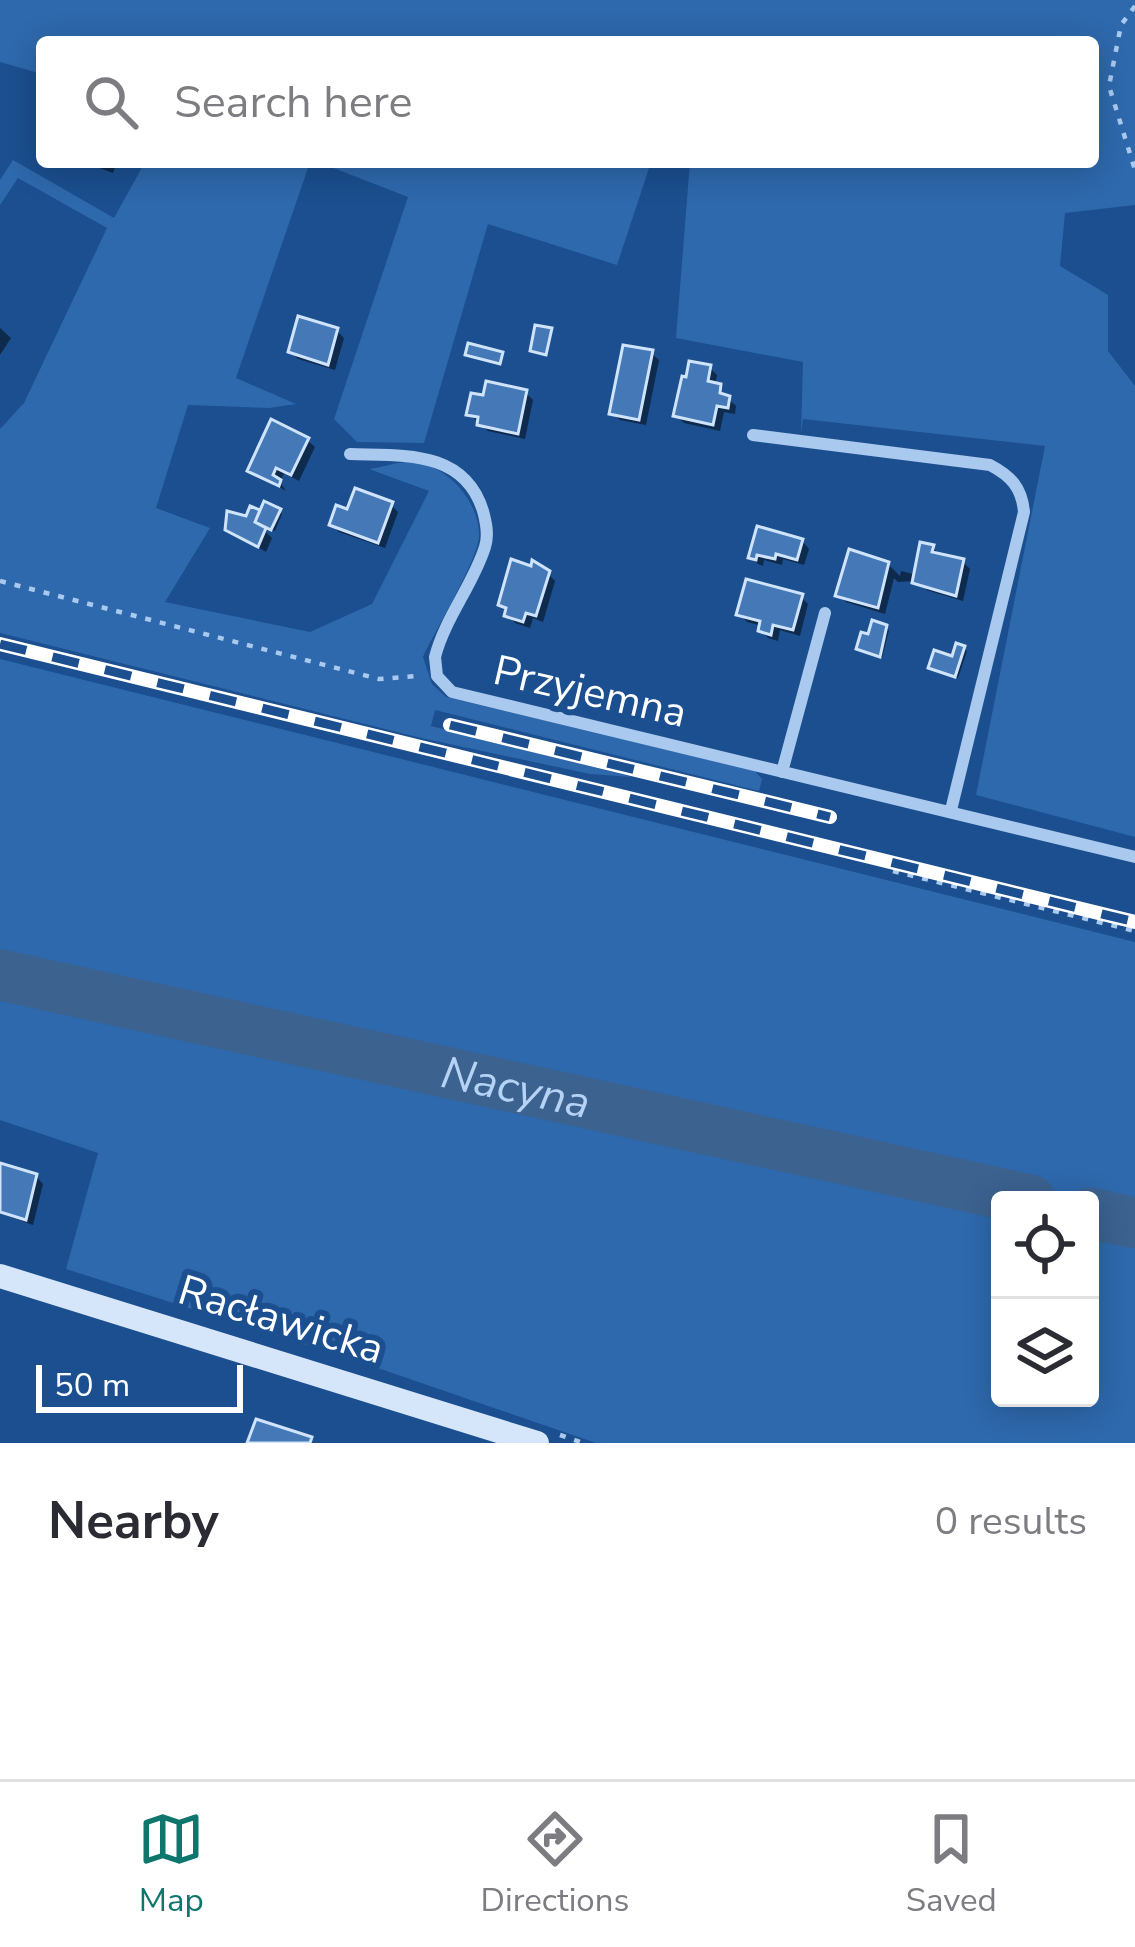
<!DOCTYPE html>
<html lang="en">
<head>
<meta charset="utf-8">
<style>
  :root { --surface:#fff; --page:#f7f7f7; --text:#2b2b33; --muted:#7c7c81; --line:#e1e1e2; --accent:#0f766e }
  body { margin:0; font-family:"Nunito Sans",sans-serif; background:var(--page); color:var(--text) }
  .controls { position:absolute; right:36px; bottom:36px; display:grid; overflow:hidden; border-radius:12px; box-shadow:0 6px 30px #0003 }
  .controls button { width:108px; height:108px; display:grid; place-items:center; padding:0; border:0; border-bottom:3px solid var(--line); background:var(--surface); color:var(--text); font:60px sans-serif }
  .scale { position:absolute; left:36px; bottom:30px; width:207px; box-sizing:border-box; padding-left:12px; border:6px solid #fff; border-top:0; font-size:33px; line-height:42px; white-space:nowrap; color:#fff; -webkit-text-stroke:9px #1b4f8f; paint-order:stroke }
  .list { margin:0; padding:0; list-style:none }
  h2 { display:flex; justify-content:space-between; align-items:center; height:156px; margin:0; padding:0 48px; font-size:51px }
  h2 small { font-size:39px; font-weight:400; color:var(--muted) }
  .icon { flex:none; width:66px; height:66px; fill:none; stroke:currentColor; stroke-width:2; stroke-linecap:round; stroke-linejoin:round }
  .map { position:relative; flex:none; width:1135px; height:1443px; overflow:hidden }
  .search { position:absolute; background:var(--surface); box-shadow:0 6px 30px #0003; left:36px; right:36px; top:36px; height:132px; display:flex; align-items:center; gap:30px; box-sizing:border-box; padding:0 42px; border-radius:12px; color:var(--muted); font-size:45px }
  .sheet { height:336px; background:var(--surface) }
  nav { display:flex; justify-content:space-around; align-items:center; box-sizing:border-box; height:168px; border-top:3px solid var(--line); background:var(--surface); font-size:33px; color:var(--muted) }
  nav a { display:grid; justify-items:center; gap:6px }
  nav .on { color:var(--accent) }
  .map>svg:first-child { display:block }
  .green { fill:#2e69ad }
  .shadow { fill:#0007 }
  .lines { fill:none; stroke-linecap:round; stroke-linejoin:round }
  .river { stroke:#3c6290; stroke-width:51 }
  .building { fill:#4478b7; stroke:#cfe3fa; stroke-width:3 }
  .path { stroke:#a9c9ee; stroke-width:4.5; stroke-dasharray:6 9; stroke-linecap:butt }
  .street { stroke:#a9c9ee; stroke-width:12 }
  .secondary { stroke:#d6e6fa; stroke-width:24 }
  .rail-casing { stroke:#fff; stroke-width:14 }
  .rail { stroke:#1b4f8f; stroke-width:9; stroke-dasharray:27; stroke-linecap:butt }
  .labels { text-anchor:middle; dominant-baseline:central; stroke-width:12; stroke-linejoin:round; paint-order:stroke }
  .street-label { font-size:42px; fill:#fff; stroke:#1b4f8f }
  .water-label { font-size:45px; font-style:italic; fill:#b5d3f5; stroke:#1b4f8f }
</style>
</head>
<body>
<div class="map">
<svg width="1135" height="1443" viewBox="0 0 1135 1443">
  <rect width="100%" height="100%" fill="#1b4f8f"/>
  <path class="green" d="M0 0H1135V205L1065 213 1060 266 1108 295V351L1135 386V837L976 795 1045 446 803 419 801 434 803 362 676 338 690 162H1093V42H42V74L0 62Z
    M13 160 114 218 145 162H310L236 378 296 404 269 408 188 405 156 508 210 528 165 602 310 632 372 604 429 491 369 469C383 467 403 460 416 462 449 467 480 503 479 536 478 560 435 631 423 657L432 684 446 697 755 771 762 779 759 791 435 710 431 726 632 777 590 774 417 737 0 633V429L24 403 107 228 18 178 0 205V180Z
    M318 162H651L617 265 488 224 424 443 357 442 334 419 408 197Z
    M0 659 1135 942V1214L1090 1205V1200H1069L0 968Z
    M0 985 1000 1202V1398H1090V1222L1135 1232V1443H596L369 1365 66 1269 98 1153 0 1120Z"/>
  <path class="shadow" d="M83 162H117L113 173Z
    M0 328 11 338 0 355Z
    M337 331 344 338 335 370 298 359 291 352Z
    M651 353 659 360 646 425 620 420 612 413Z
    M710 368 717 375 715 386 736 406 735 414 724 412 720 431 684 423 676 415Z
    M526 393 533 400 525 439 488 431 469 414Z
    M307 440 315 447 299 481 284 473 280 482 286 491 250 470Z
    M391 505 398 512 385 548 339 532 332 525 349 513Z
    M280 511 282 514 275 531 258 524 272 538 266 552 228 529 259 512Z
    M759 529 802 541 809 549 804 565 783 559 782 565 764 560 763 566 758 564 751 557Z
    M933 548 942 557 962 561 970 569 963 601 926 590 927 586 915 581 898 582 894 578 885 614 846 602 839 595 888 564 900 576 901 571 917 575Z
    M541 566 555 581 543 622 533 618 530 628 515 623 501 604 533 569Z
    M801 597 808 604 800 636 780 630 778 641 768 638 761 630 762 626 747 622 739 614Z
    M886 628 889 630 882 658 859 648Z
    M964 649 967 651 958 678 932 668 953 659Z
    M0 1166 36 1176 43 1184 33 1225 0 1213Z"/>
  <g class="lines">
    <g class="river">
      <path id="s1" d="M0 975 1030 1200"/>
      <path d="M1090 1213 1135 1223"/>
    </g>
  </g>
  <path class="building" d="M298 316 338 328 328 365 288 352Z
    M535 325 552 328 546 355 530 351Z
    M468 343 503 352 500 364 465 355Z
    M623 345 653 350 639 420 609 414Z
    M689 361 711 365 708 381 721 384 720 393 730 396 728 408 717 406 713 425 673 416 682 376 686 377Z
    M486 381 527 390 518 434 477 425 478 417 466 415 471 393 483 395Z
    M271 419 309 438 291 475 276 468 273 475 281 480 279 486 247 471Z
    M355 488 393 502 378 543 329 525 336 505 347 509Z
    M264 501 281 509 271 530 255 522Z
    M250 506 260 510 255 522 266 528 258 547 225 530 227 511 246 516Z
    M757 526 803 539 797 560 776 554 775 559 757 555 756 560 748 558Z
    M920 542 934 545 932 552 964 559 956 596 912 583Z
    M849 549 889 562 878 608 835 596Z
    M511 559 531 566 532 560 550 571 536 616 526 613 523 622 504 616 506 608 498 605Z
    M746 579 803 594 793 630 773 625 771 635 758 631 760 621 736 615Z
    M872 620 887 625 880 657 856 649 861 632 868 634Z
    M956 643 965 646 955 677 928 668 934 650 952 656Z
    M0 1163 37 1174 26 1220 0 1212Z
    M256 1419 312 1437 310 1443H247Z"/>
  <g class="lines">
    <path class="path" d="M1135 6 1121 25 1109 86 1135 170
      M0 581 379 679 418 676
      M893 871 1135 931
      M560 1435 583 1443"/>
    <path class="street" d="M753 435 990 465C1011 476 1022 488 1024 512L951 810
      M350 454C402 456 464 449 483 511 486 522 489 535 485 547 473 585 445 618 435 657L437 676 452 692 1135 857
      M782 772 825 613"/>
    <path class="secondary" d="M0 1276 537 1443"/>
    <g class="rail-casing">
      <path id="rail" d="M0 644 1135 922
        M450 725 830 817"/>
    </g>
    <use href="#rail" class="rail"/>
  </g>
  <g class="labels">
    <g class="street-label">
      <text transform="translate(590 692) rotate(13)">Przyjemna</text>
      <text transform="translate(281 1320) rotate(17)">Racławicka</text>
    </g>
    <g class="water-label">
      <text stroke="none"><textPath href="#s1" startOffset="528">Nacyna</textPath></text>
    </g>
  </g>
</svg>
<div class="controls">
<button><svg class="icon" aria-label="locate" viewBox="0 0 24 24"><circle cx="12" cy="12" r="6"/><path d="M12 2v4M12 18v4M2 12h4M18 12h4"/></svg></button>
<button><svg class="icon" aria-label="layers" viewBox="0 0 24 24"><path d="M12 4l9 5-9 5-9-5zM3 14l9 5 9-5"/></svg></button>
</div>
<div class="scale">50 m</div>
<div class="search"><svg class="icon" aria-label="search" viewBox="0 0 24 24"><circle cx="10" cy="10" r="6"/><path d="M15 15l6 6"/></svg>Search here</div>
</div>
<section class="sheet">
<h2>Nearby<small>0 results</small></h2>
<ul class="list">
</ul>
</section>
<nav>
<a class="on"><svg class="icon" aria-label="map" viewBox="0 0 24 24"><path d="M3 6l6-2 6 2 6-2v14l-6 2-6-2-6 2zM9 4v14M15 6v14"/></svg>Map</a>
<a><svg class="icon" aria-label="directions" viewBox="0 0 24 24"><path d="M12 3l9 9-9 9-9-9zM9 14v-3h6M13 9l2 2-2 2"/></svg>Directions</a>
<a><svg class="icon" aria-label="saved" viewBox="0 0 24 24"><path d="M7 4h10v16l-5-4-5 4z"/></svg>Saved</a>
</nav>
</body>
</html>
